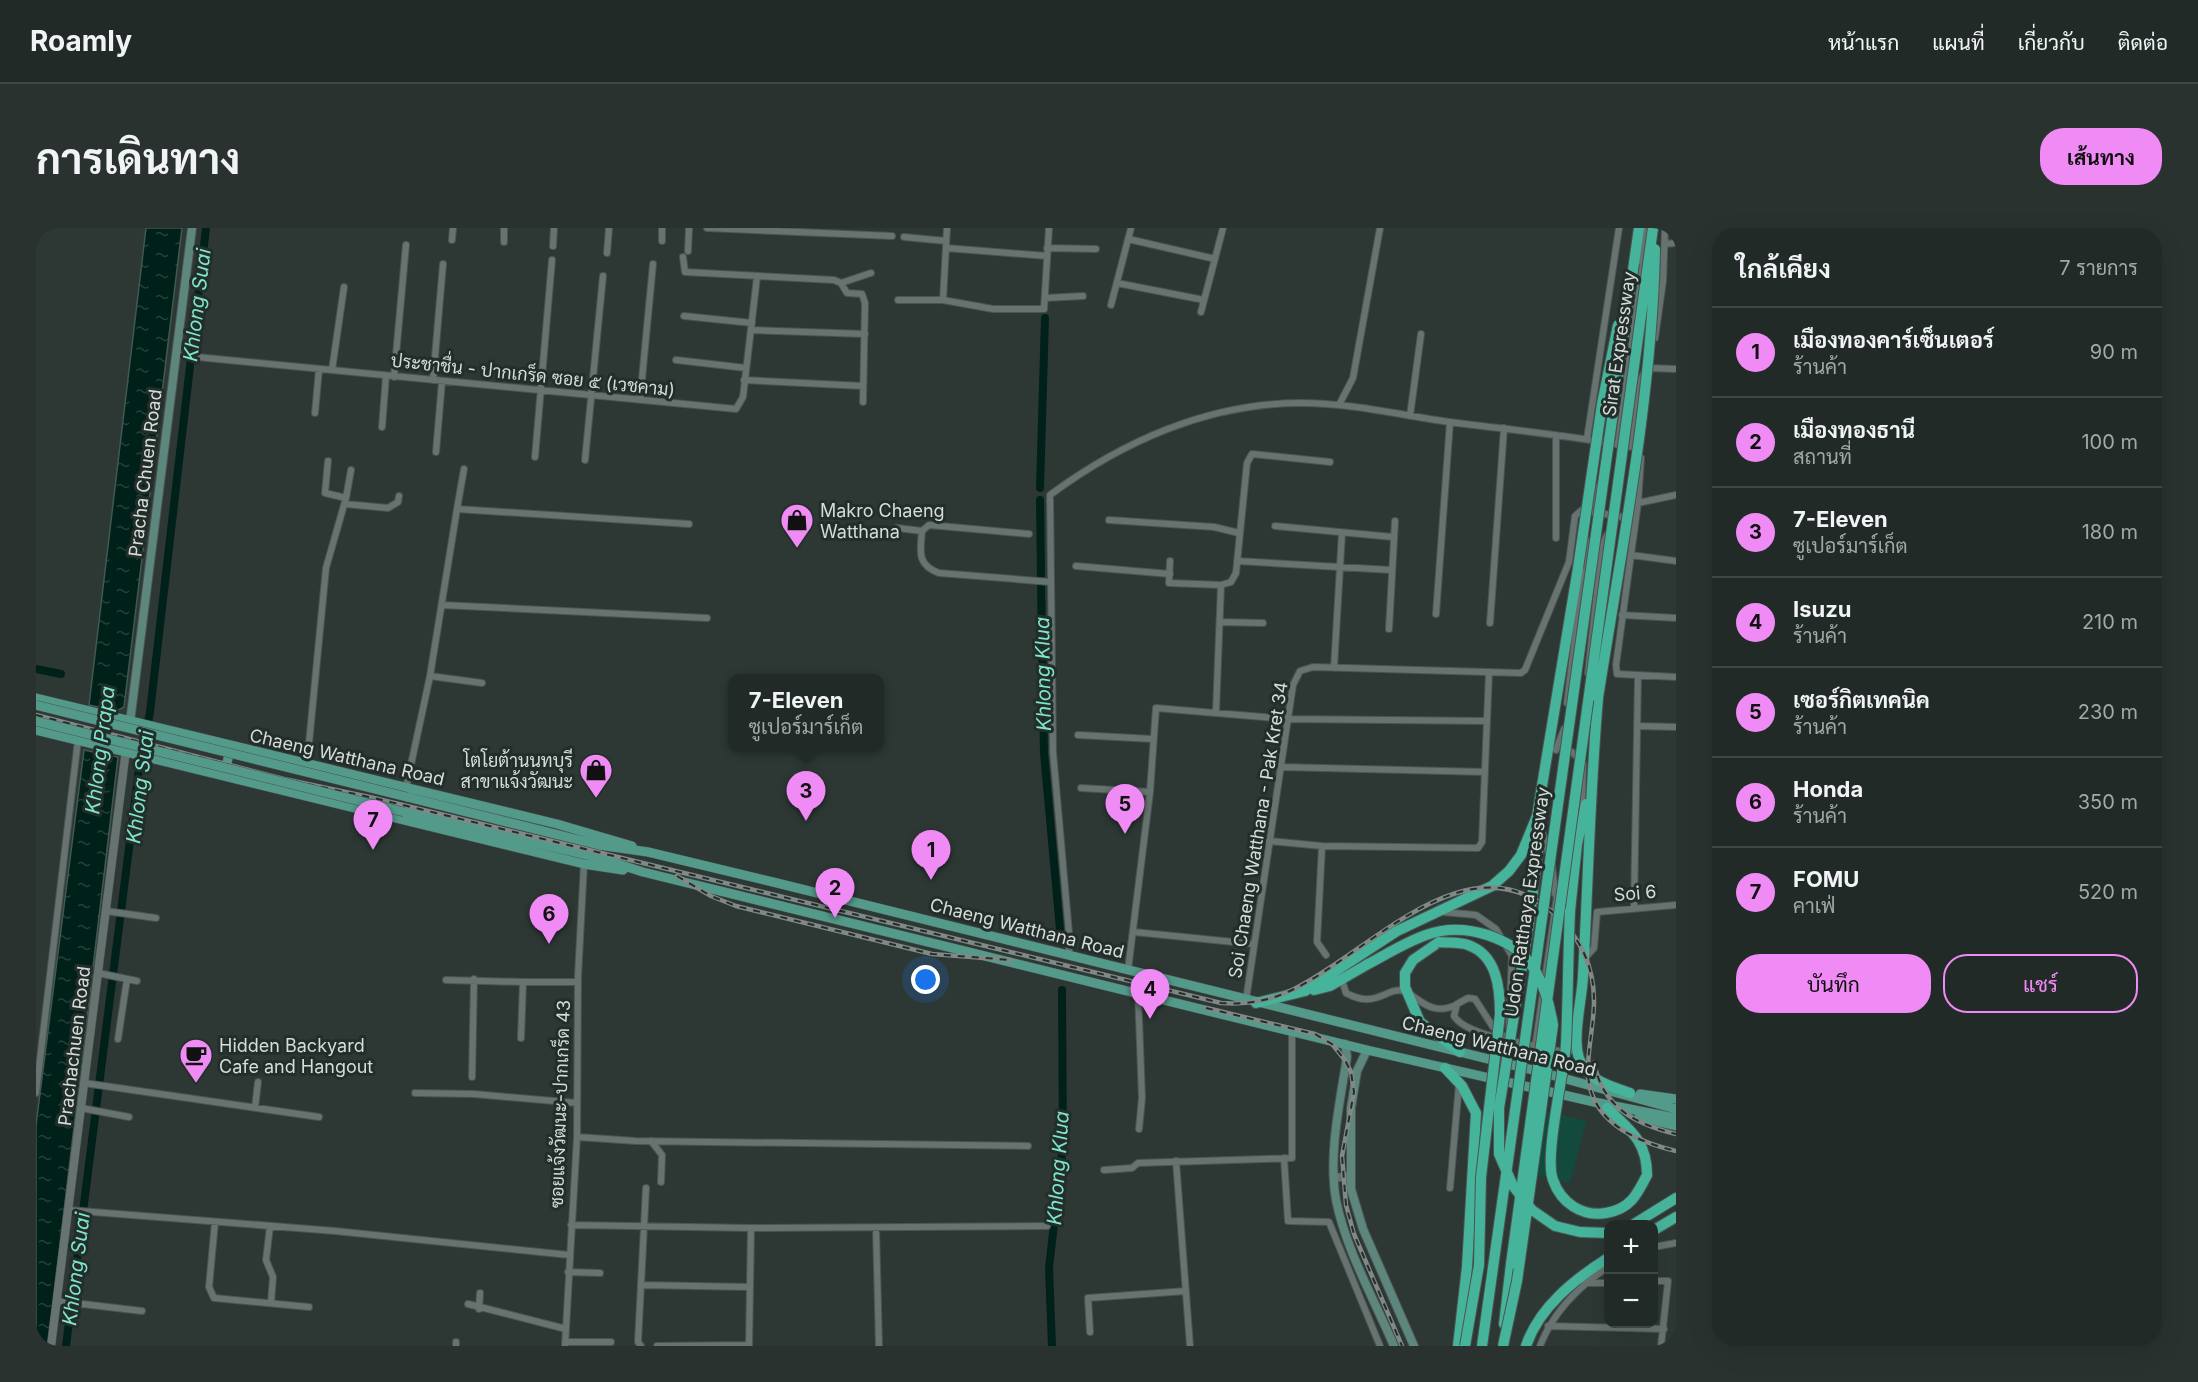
<!DOCTYPE html>
<html lang="th">
<head>
<meta charset="utf-8">
<style>
  :root { --surface:#222a28; --page:#2a3230; --text:#f1f3f6; --muted:#a2a7a8; --line:#3f4645; --accent:#f08bf5 }
  body { margin:0; font-family:Inter,Sarabun,sans-serif; background:var(--page); color:var(--text) }
  .controls { position:absolute; right:18px; bottom:18px; display:grid; overflow:hidden; border-radius:12px; box-shadow:0 6px 24px #0002 }
  .controls button { width:54px; height:54px; display:grid; place-items:center; padding:0; border:0; border-bottom:2px solid var(--line); background:var(--surface); color:var(--text); font:30px sans-serif }
  .you { position:absolute; left:890px; top:752px; width:21px; height:21px; margin:-15px; border:4px solid #fff; border-radius:50%; background:#1a73e8; box-shadow:0 0 0 9px #1a73e833 }
  .badge { display:grid; place-items:center; width:39px; height:39px; border-radius:50%; background:var(--accent); color:#111; font-size:20px; font-weight:700 }
  .pin { position:absolute; translate:-50% -50px; filter:drop-shadow(0 2px 3px #0008) }
  .pin::after { content:''; position:absolute; top:32px; width:21px; height:18px; background:inherit; clip-path:polygon(0 0,100% 0,50% 100%) }
  .popup { position:absolute; left:692px; top:446px; width:156px; height:78px; box-sizing:border-box; display:grid; place-content:center; border-radius:12px; background:var(--surface); filter:drop-shadow(0 2px 4px #0005); font-size:20px; white-space:nowrap; color:var(--muted) }
  .popup b { font-size:22px; color:var(--text) }
  .popup::after { content:''; position:absolute; left:50%; top:100%; margin-left:-12px; border:12px solid transparent; border-top-color:var(--surface) }
  .list { margin:0; padding:0; list-style:none }
  h2 { display:flex; justify-content:space-between; align-items:center; height:78px; margin:0; padding:0 24px; font-size:26px }
  h2 small { font-size:20px; font-weight:400; color:var(--muted) }
  .list li { display:grid; grid-template-columns:39px 1fr auto; gap:18px; align-items:center; box-sizing:border-box; height:90px; padding:0 24px; border-top:2px solid var(--line) }
  .list b { display:block; font-size:22px; white-space:nowrap }
  .list p { margin:0; font-size:20px; white-space:nowrap; color:var(--muted) }
  .list em { font-size:20px; font-style:normal; color:var(--muted) }
  .actions { display:flex; gap:12px; padding:18px 24px }
  .actions a { flex:1; padding:14px 0; border:2px solid var(--accent); border-radius:24px; text-align:center; font-size:21px; color:var(--accent) }
  .actions .main { background:var(--accent); color:#111 }
  .map { position:relative; flex:none; width:1640px; height:1118px; overflow:hidden; border-radius:24px }
  header { display:flex; align-items:center; gap:36px; box-sizing:border-box; height:84px; padding:0 30px; background:var(--surface); border-bottom:2px solid var(--line) }
  header strong { font-size:28px }
  nav { display:flex; gap:33px; margin-inline-start:auto; font-size:21px }
  .intro { display:flex; align-items:center; justify-content:space-between; box-sizing:border-box; height:144px; padding:0 36px }
  h1 { margin:0; font-size:42px }
  .button { padding:15px 27px; border-radius:24px; background:var(--accent); color:#111; font-size:21px; font-weight:700 }
  main { display:flex; gap:36px; padding:0 36px }
  aside { flex:1; background:var(--surface); border-radius:24px; box-shadow:0 6px 24px #0002 }
  .map>svg:first-child { display:block }
  .pitch { fill:#134a3e }
  .water { fill:url(#water-ripples); stroke:#405953; stroke-width:1.5 }
  .lines { fill:none; stroke-linecap:round; stroke-linejoin:round }
  .canal { stroke:#002119; stroke-width:8 }
  .minor-casing { stroke:#4b5451; stroke-width:8 }
  .tertiary-casing { stroke:#4b5451; stroke-width:9 }
  .secondary-casing { stroke:#4b5451; stroke-width:10 }
  .primary-casing { stroke:#4b5451; stroke-width:10 }
  .motorway-casing { stroke:#4b5451; stroke-width:12 }
  .minor { stroke:#677370; stroke-width:6 }
  .tertiary { stroke:#677370; stroke-width:8 }
  .secondary { stroke:#5d867d; stroke-width:8 }
  .primary { stroke:#539a8a; stroke-width:9 }
  .motorway { stroke:#46b49b; stroke-width:10 }
  .rail-casing { stroke:#808986; stroke-width:4.5 }
  .rail { stroke:#232e2b; stroke-width:2; stroke-dasharray:7; stroke-linecap:butt }
  .primary-bridge-casing { stroke:#4b5451; stroke-width:10; stroke-linecap:butt }
  .motorway-bridge-casing { stroke:#4b5451; stroke-width:12; stroke-linecap:butt }
  .primary-bridge { stroke:#539a8a; stroke-width:9 }
  .motorway-bridge { stroke:#46b49b; stroke-width:10 }
  .labels { text-anchor:middle; dominant-baseline:central; stroke-width:6; stroke-linejoin:round; paint-order:stroke }
  .street-label { font-size:18px; fill:#d5dcda; stroke:#232e2b }
  .poi-label { font-size:18px; fill:#d5dcda; stroke:#232e2b; text-anchor:start }
  .water-label { font-size:20px; font-style:italic; fill:#7ee6cc; stroke:#232e2b }
</style>
</head>
<body>
<header>
<strong>Roamly</strong>
<nav><a>หน้าแรก</a><a>แผนที่</a><a>เกี่ยวกับ</a><a>ติดต่อ</a></nav>
</header>
<div class="intro"><h1>การเดินทาง</h1><a class="button">เส้นทาง</a></div>
<main>
<div class="map">
<svg width="1640" height="1118" viewBox="0 0 1640 1118">
  <defs>
    <pattern id="water-ripples" width="26" height="14" patternUnits="userSpaceOnUse" patternTransform="scale(1.5)"><rect width="26" height="14" fill="#002119"/><path d="M2 4q2-2 4 0t4 0M15 11q2-2 4 0t4 0" fill="none" stroke="#24413a"/></pattern>
  </defs>
  <rect width="100%" height="100%" fill="#2d3835"/>
  <path class="pitch" d="M1498 880 1550 893 1534 955 1483 943Z"/>
  <path class="water" d="M110 0H146L88 479 81 483 53 477Z
    M48 522 82 529 12 1118H0V897Z"/>
  <g class="lines">
    <path class="canal" d="M1004 260 1009 90
      M1004 272 1005 347
      M1005 359 1008 525 1025 713
      M0 441 25 446
      M62 533 70 470
      M30 1118 103 541 114 484 170 0
      M1016 1118 1013 1040 1027 917 1026 762"/>
    <g class="minor-casing">
      <path id="minor" d="M671 0 856 8
        M868 9 910 13
        M1092 11 1179 31
        M416 12 417 0
        M626 13V0
        M468 14V0
        M1629 16 1640 15
        M517 18 518 0
        M910 20 1011 28
        M1011 20 1060 21
        M652 23 653 0
        M571 25 573 0
        M647 29 649 44 798 52 805 55 811 65 826 66 829 75 827 174
        M805 55 835 45
        M1081 55 1168 72
        M1009 70 1047 68
        M862 72H907L957 81H1008L1013 0
        M907 72 911 0
        M1075 77 1095 0
        M1165 84 1187 0
        M648 88 716 95
        M715 102 829 106
        M1619 110 1627 53 1629 0
        M140 127 700 181 707 169 721 49
        M640 132 710 140
        M296 142 308 59
        M358 149 370 17
        M397 152 407 36
        M708 152 827 158
        M604 172 617 36
        M1303 177 1317 150 1344 0
        M279 185 283 141
        M1374 188 1385 106
        M346 199 350 148
        M1551 211 1583 0
        M1582 217 1610 0
        M1596 219 1605 151 1609 143 1614 140 1640 141
        M400 224 406 153
        M499 229 516 32
        M1605 230 1602 275 1580 437 1581 446 1640 449
        M549 232 567 48
        M310 270 315 242
        M1602 275 1640 267
        M309 276 352 280 362 274 363 268
        M1556 279 1563 258
        M421 281 428 241
        M1073 292 1178 299 1203 305
        M1239 298 1357 309
        M861 300 886 303
        M993 306 893 297 886 303C884 324 881 337 903 345L1015 354
        M1520 310V207
        M1595 327 1640 333
        M1134 333 1133 355 1185 357 1195 354 1200 345 1211 235 1216 226 1294 234
        M1201 333 1355 342
        M1040 338 1134 346
        M406 377 671 390
        M1400 386 1414 194
        M1586 387 1640 390
        M1184 394 1227 395
        M1454 395 1468 200
        M1353 401 1359 293
        M1298 440 1306 305
        M1552 445 1566 318 1571 307
        M394 448 446 455
        M1531 475 1551 313
        M1180 483 1185 357
        M1601 498 1640 499
        M1042 507 1117 511
        M1528 521 1536 524 1547 535 1546 580
        M1520 522 1528 501
        M271 536 290 340 310 270 289 265 292 233
        M1245 539 1449 544
        M370 560 394 448 421 281 653 296
        M1045 560 1114 564
        M1506 603 1513 627
        M1233 613 1286 618 1442 620 1446 614 1453 444
        M1286 618 1281 714 1290 727
        M1516 637 1519 666
        M1598 679 1602 448
        M70 683 120 690
        M1407 684 1440 687 1460 701 1476 728 1473 799
        M1098 704 1218 716
        M1032 727 1034 716 1017 524 1014 267C1087 213 1173 175 1265 175 1315 175 1364 187 1413 194 1476 202 1540 208 1602 220
        M1549 730 1558 720 1561 684 1640 677
        M1092 742 1114 564 1120 480 1252 491 1451 493
        M62 745 101 753
        M410 752 487 754
        M1306 752 1310 765C1341 782 1350 758 1369 763 1373 764 1377 769 1381 771 1394 781 1405 784 1420 777
        M1102 765 1106 870 1103 901
        M1210 772 1257 457 1264 443 1277 439 1485 445 1489 442 1533 334 1539 288 1546 282 1592 290
        M485 810 487 754H542
        M82 811 91 751
        M1471 811 1457 799 1439 771 1432 770 1421 776 1418 788C1430 807 1481 813 1503 819
        M1499 820 1522 661
        M1513 821 1531 825 1541 818
        M436 849 438 751
        M48 855 283 889
        M0 865 42 512
        M379 865 438 866 541 875
        M45 880 93 889
        M219 880 222 854
        M541 909 600 913 992 918
        M615 913 626 927 625 954
        M1248 930 1252 993 1293 994 1344 1118
        M1140 933 1154 1118
        M1068 942 1096 940 1102 935 1256 930V803
        M1414 960 1423 856
        M32 982 299 1003 533 1027
        M179 994 173 1059 178 1070 273 1079
        M535 997 715 1000 1011 998
        M234 998 230 1032 237 1049 235 1075
        M840 1000 843 1118
        M1618 1019 1640 1015
        M532 1044 564 1045
        M1618 1053H1632L1625 1118
        M1549 1055H1572
        M605 1057 713 1059
        M21 1073 106 1083
        M432 1076 530 1101
        M443 1081 444 1065
        M1512 1098 1628 1101
        M1054 1104 1052 1070 1150 1063
        M420 1114V1118
        M529 1114H575
        M529 1118 541 909 542 748 548 636
        M605 1118 602 1114 610 960
        M621 1118 712 1117
        M713 1118 715 1000
        M1504 1118C1517 1084 1542 1059 1572 1039"/>
    </g>
    <g class="tertiary-casing">
      <path id="tertiary" d="M1298 950 1314 948
        M15 1118 90 522"/>
    </g>
    <g class="secondary-casing">
      <path id="secondary" d="M94 494 156 0
        M1309 816 1311 829C1304 874 1292 926 1300 972 1310 1022 1338 1071 1358 1118
        M1331 822 1321 843 1315 880V961L1327 1001 1378 1118"/>
    </g>
    <g class="primary-casing">
      <path id="primary" d="M0 470 521 596 596 618
        M0 502 548 636 587 642
        M188 547 195 518
        M371 569 563 617 612 624 741 655 1497 842 1640 881
        M368 584 560 629 607 644 1331 822 1558 874 1640 890
        M1604 866 1640 871
        M1603 889 1640 898"/>
    </g>
    <g class="motorway-casing">
      <path id="motorway" d="M1598 35 1603 0
        M1562 470C1554 563 1552 655 1547 748 1546 771 1536 809 1543 830 1550 852 1574 858 1594 865
        M1534 683 1541 616 1550 576
        M1493 695 1502 623V597
        M1403 714 1377 732 1369 745V759L1384 794 1424 824
        M1278 762 1294 758 1332 736
        M1220 775 1269 763 1361 703 1456 658 1473 643 1485 627 1501 588 1542 340
        M1409 840 1426 858 1440 885 1431 1039 1422 1118
        M1571 880C1594 902 1611 913 1611 947
        M1598 996 1640 970
        M1618 1002 1640 989
        M1468 1096 1475 1036
        M1490 1118C1503 1079 1539 1051 1572 1030"/>
    </g>
    <use href="#minor" class="minor"/>
    <use href="#tertiary" class="tertiary"/>
    <use href="#secondary" class="secondary"/>
    <use href="#primary" class="primary"/>
    <use href="#motorway" class="motorway"/>
    <g class="rail-casing">
      <path id="rail" d="M0 487 248 551 338 570 1185 775C1210 777 1233 773 1256 762 1333 726 1433 605 1521 688 1545 711 1558 739 1558 773 1558 796 1552 818 1552 841 1551 892 1598 913 1640 923
        M641 648 675 668 700 678 896 726 975 732
        M1170 780 1279 806 1296 816 1309 832 1315 844 1318 864 1306 928 1310 977 1318 1006 1366 1118
        M1558 834C1566 879 1599 896 1640 906"/>
    </g>
    <use href="#rail" class="rail"/>
    <g class="primary-bridge-casing">
      <path id="primary-bridge" d="M0 477 371 569
        M0 493 368 584"/>
    </g>
    <g class="motorway-bridge-casing">
      <path id="motorway-bridge" d="M1542 340 1566 176 1582 97
        M1562 470C1585 322 1616 172 1619 21
        M1534 683C1532 727 1532 772 1530 816 1528 846 1508 929 1517 952 1525 975 1546 989 1570 985 1594 981 1601 967 1611 947
        M1493 695 1463 880V926L1477 958 1496 982 1519 998 1544 1004 1572 1005
        M1403 714C1412 715 1424 714 1432 717 1461 727 1464 760 1464 786L1445 949 1443 1037 1429 1118
        M1332 736C1351 726 1370 714 1390 707 1428 693 1480 709 1500 744 1510 761 1514 779 1517 797L1481 1053 1467 1118
        M1475 1036 1617 0
        M1446 1118 1598 35"/>
    </g>
    <use href="#primary-bridge" class="primary-bridge"/>
    <use href="#motorway-bridge" class="motorway-bridge"/>
  </g>
  <defs>
    <g id="shop-pin" transform="scale(1.725)"><path d="M0 17L-7.5 6A9.5 9.5 0 1 1 7.5 6Z" fill="#f08bf5" stroke="#232e2b"/><path d="M-5-2.5h2.3a2.7 3.5 0 0 1 5.4 0H5L5.5 6h-11ZM-1.5-2.5h3a1.5 2.3 0 0 0-3 0Z" fill="#111"/></g>
    <g id="cafe-pin" transform="scale(1.725)"><path d="M0 17L-7.5 6A9.5 9.5 0 1 1 7.5 6Z" fill="#f08bf5" stroke="#232e2b"/><path d="M-5.5-4.5H6V0H3Q3 3.5 0 3.5H-2.5Q-5.5 3.5-5.5 0ZM3-3.2v2h1.7v-2ZM-6 4.5H4V6H-6Z" fill="#111"/></g>
  </defs>
  <g fill-rule="evenodd">
    <use href="#shop-pin" x="761" y="292"/>
    <use href="#shop-pin" x="560" y="542"/>
    <use href="#cafe-pin" x="160" y="827"/>
  </g>
  <g class="labels">
    <g class="street-label">
      <text transform="translate(1583 116) rotate(-82)">Sirat Expressway</text>
      <text transform="translate(497 147) rotate(6)">ประชาชื่น - ปากเกร็ด ซอย ๕ (เวชคาม)</text>
      <text transform="translate(109 245) rotate(-83)">Pracha Chuen Road</text>
      <text transform="translate(311 529) rotate(13)">Chaeng Watthana Road</text>
      <text transform="translate(1222 602) rotate(-81)">Soi Chaeng Watthana - Pak Kret 34</text>
      <text transform="translate(1599 665) rotate(-5)">Soi 6</text>
      <text transform="translate(1491 674) rotate(-82)">Udon Ratthaya Expressway</text>
      <text transform="translate(991 700) rotate(14)">Chaeng Watthana Road</text>
      <text transform="translate(38 818) rotate(-83)">Prachachuen Road</text>
      <text transform="translate(1463 818) rotate(14)">Chaeng Watthana Road</text>
      <text transform="translate(524 876) rotate(-88)">ซอยแจ้งวัฒนะ-ปากเกร็ด 43</text>
    </g>
    <g class="poi-label">
      <text x="784" y="282">Makro Chaeng<tspan x="784" dy="21">Watthana</tspan></text>
      <text x="537" y="532" text-anchor="end">โตโยต้านนทบุรี<tspan x="537" dy="21">สาขาแจ้งวัฒนะ</tspan></text>
      <text x="183" y="817">Hidden Backyard<tspan x="183" dy="21">Cafe and Hangout</tspan></text>
    </g>
    <g class="water-label">
      <text transform="translate(161 77) rotate(-83)">Khlong Suai</text>
      <text transform="translate(1007 446) rotate(-91)">Khlong Klua</text>
      <text transform="translate(64 522) rotate(-83)">Khlong Prapa</text>
      <text transform="translate(104 559) rotate(-83)">Khlong Suai</text>
      <text transform="translate(1022 940) rotate(-86)">Khlong Klua</text>
      <text transform="translate(40 1041) rotate(-83)">Khlong Suai</text>
    </g>
  </g>
</svg>
<div class="controls">
<button>+</button>
<button>−</button>
</div>
<div class="you"></div>
<div class="pin badge" style="left:895px;top:652px">1</div>
<div class="pin badge" style="left:799px;top:690px">2</div>
<div class="pin badge" style="left:770px;top:593px">3</div>
<div class="popup"><b>7-Eleven</b>ซูเปอร์มาร์เก็ต</div>
<div class="pin badge" style="left:1114px;top:791px">4</div>
<div class="pin badge" style="left:1089px;top:606px">5</div>
<div class="pin badge" style="left:513px;top:716px">6</div>
<div class="pin badge" style="left:337px;top:622px">7</div>
</div>
<aside>
<h2>ใกล้เคียง<small>7 รายการ</small></h2>
<ul class="list">
<li><span class="badge">1</span><div><b>เมืองทองคาร์เซ็นเตอร์</b><p>ร้านค้า</p></div><em>90 m</em></li>
<li><span class="badge">2</span><div><b>เมืองทองธานี</b><p>สถานที่</p></div><em>100 m</em></li>
<li><span class="badge">3</span><div><b>7-Eleven</b><p>ซูเปอร์มาร์เก็ต</p></div><em>180 m</em></li>
<li><span class="badge">4</span><div><b>Isuzu</b><p>ร้านค้า</p></div><em>210 m</em></li>
<li><span class="badge">5</span><div><b>เซอร์กิตเทคนิค</b><p>ร้านค้า</p></div><em>230 m</em></li>
<li><span class="badge">6</span><div><b>Honda</b><p>ร้านค้า</p></div><em>350 m</em></li>
<li><span class="badge">7</span><div><b>FOMU</b><p>คาเฟ่</p></div><em>520 m</em></li>
</ul>
<div class="actions"><a class="main">บันทึก</a><a>แชร์</a></div>
</aside>
</main>
</body>
</html>
